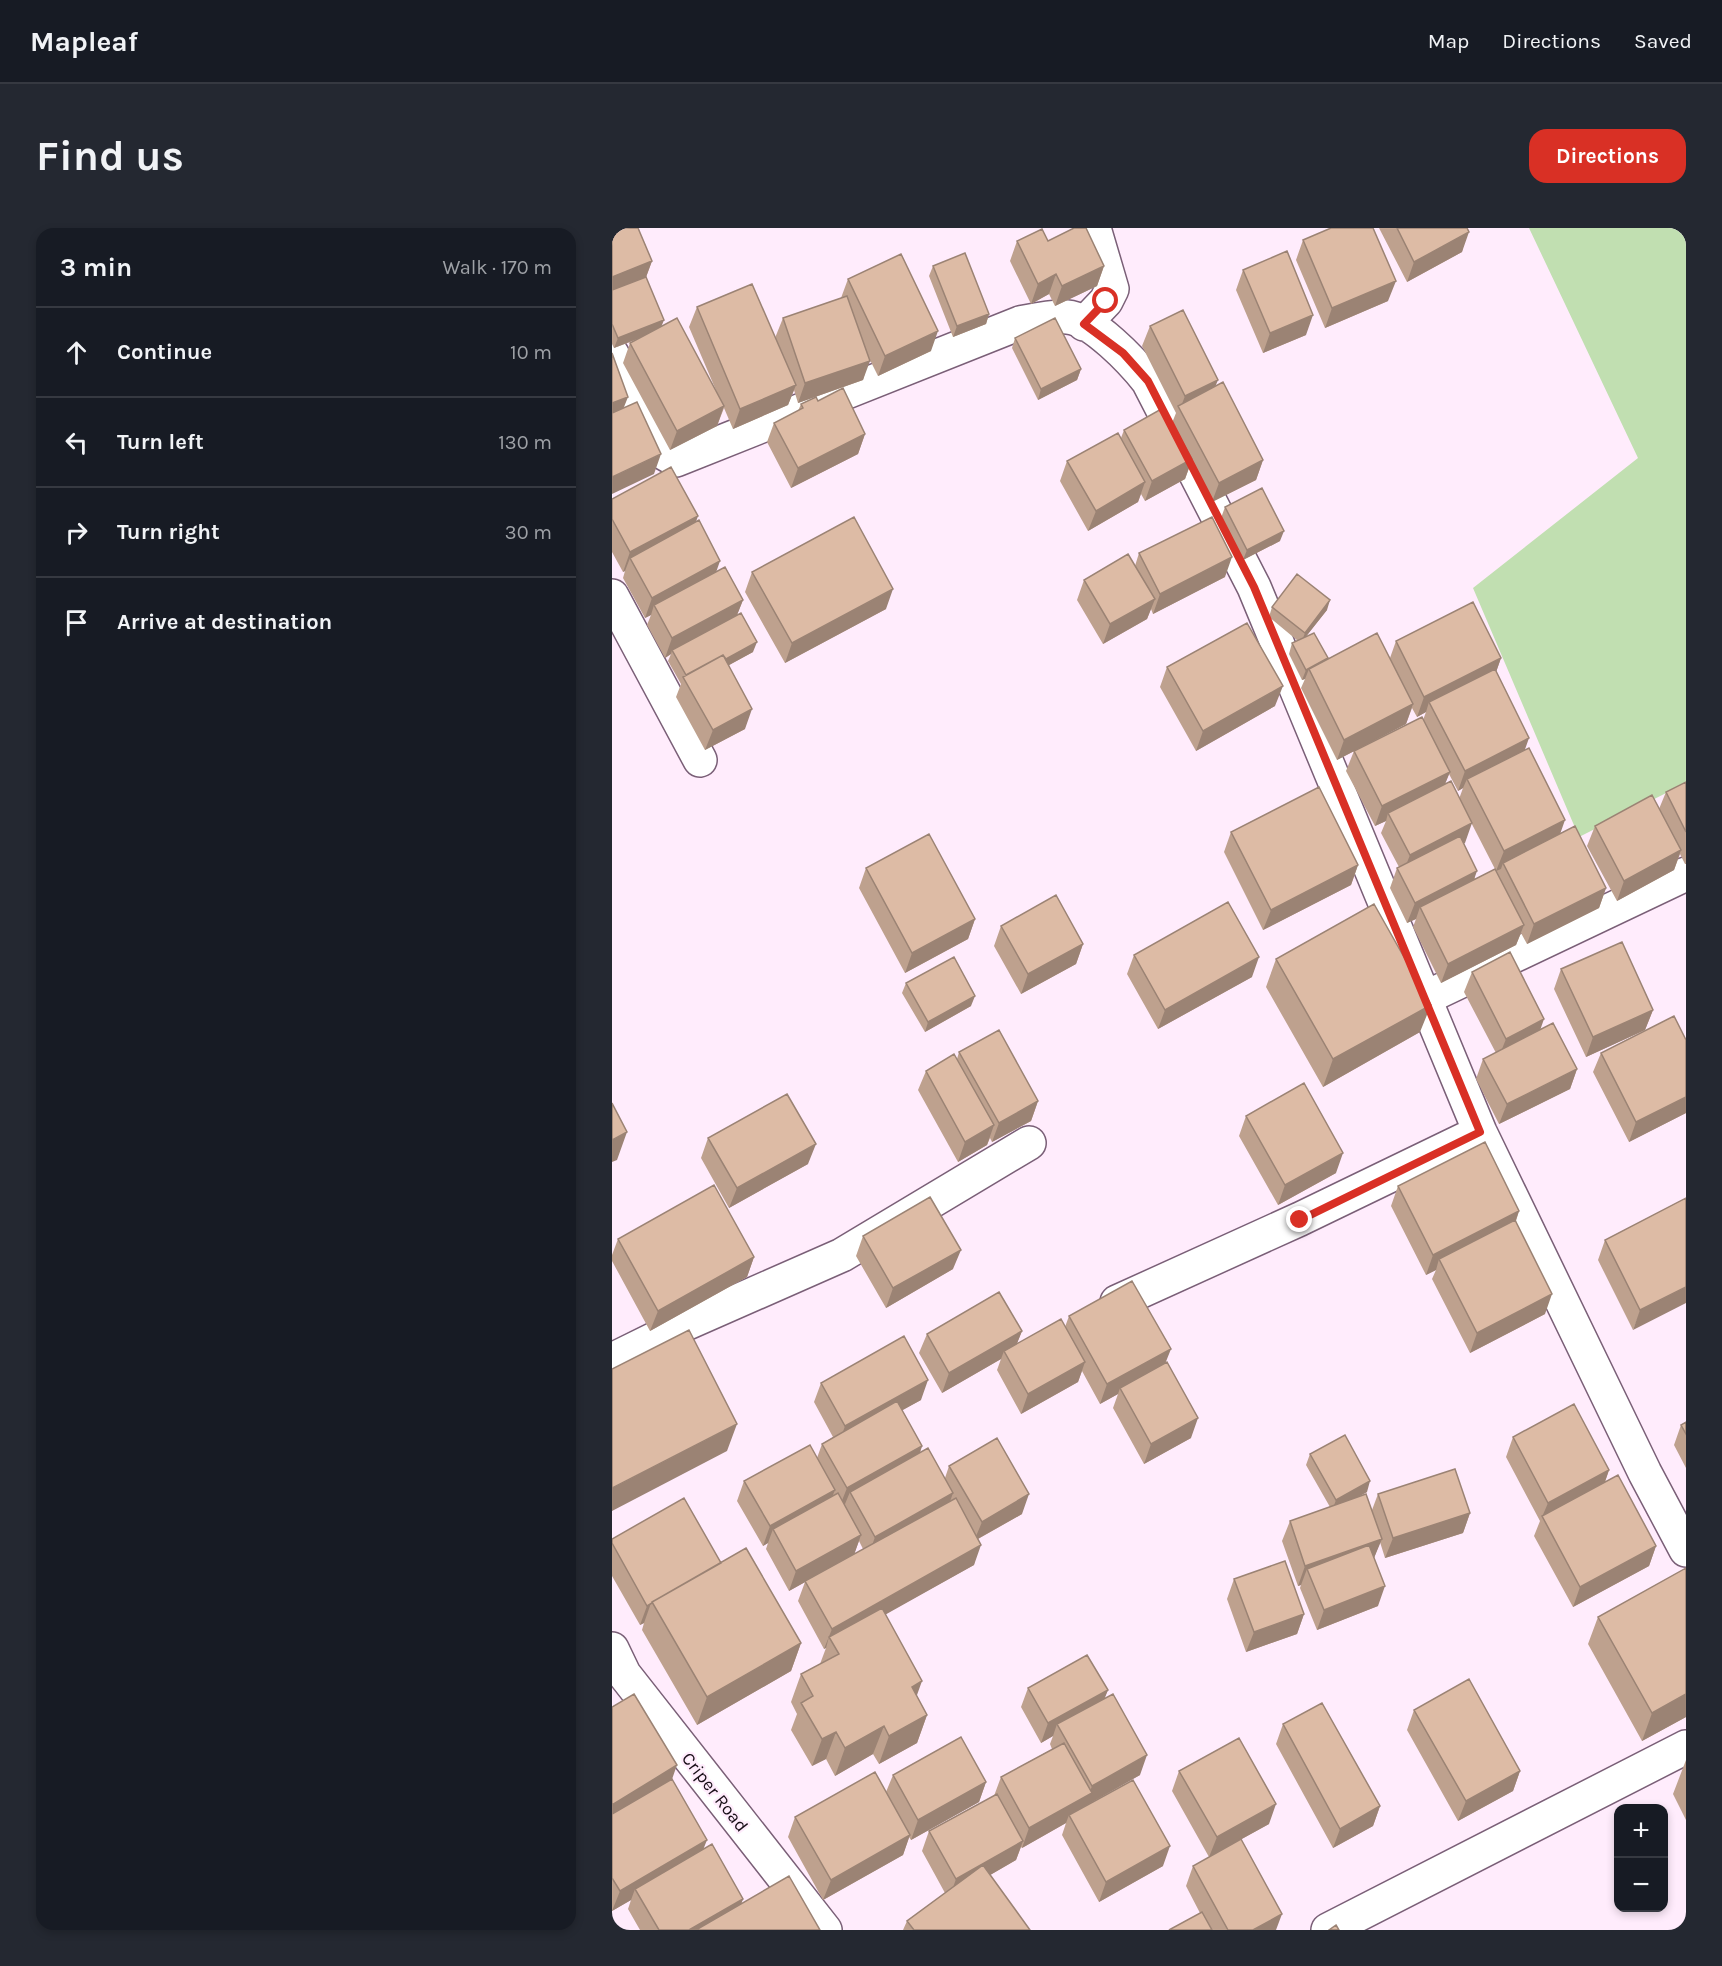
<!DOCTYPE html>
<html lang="en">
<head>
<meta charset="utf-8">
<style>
  :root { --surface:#171b24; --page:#242831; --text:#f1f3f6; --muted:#9ea1a6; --line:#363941; --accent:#d93025 }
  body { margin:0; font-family:Karla,sans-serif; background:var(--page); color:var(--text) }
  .controls { position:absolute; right:18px; bottom:18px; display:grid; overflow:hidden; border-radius:12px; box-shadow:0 3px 9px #0003 }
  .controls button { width:54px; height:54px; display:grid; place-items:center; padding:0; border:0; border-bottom:2px solid var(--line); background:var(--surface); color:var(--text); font:30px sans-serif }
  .stop { position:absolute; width:18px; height:18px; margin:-14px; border:4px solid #d93025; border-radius:50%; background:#fff }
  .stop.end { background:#d93025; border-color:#fff; box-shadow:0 2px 6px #0008 }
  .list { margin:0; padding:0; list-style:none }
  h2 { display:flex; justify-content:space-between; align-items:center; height:78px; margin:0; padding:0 24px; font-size:26px }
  h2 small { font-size:20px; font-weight:400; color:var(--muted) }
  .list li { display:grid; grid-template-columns:39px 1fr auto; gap:18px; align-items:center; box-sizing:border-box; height:90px; padding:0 24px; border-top:2px solid var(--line) }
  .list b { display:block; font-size:22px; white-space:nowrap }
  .list em { font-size:20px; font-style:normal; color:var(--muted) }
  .icon { flex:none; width:33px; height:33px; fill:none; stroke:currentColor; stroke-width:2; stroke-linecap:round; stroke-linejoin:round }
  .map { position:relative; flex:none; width:1074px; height:1702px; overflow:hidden; border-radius:18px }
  header { display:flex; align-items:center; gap:36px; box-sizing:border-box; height:84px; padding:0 30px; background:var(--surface); border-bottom:2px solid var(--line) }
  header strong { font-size:28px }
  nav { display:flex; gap:33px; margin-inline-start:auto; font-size:21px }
  .intro { display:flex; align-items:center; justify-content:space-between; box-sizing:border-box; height:144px; padding:0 36px }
  h1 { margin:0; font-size:42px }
  .button { padding:15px 27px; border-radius:18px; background:var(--accent); color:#fff; font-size:21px; font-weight:700 }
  main { display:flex; gap:36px; padding:0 36px }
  aside { flex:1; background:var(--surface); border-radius:18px; box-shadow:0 3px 9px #0003 }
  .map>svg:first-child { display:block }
  .green { fill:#c1dfb1 }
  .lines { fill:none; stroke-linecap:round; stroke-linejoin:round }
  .minor-casing { stroke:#7a5f77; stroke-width:36 }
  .major-casing { stroke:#7a5f77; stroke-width:36 }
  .minor { stroke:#fff; stroke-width:33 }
  .major { stroke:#fff; stroke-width:33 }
  .wall { fill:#bea18e; fill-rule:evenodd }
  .shaded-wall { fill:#9b8374 }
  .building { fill:#ddbba5; stroke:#9b8374; stroke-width:1.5 }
  .route { stroke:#d93025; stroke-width:8 }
  .labels { text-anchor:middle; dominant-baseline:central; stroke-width:4.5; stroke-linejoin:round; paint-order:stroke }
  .street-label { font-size:18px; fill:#180e17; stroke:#ffecfc }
</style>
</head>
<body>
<header>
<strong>Mapleaf</strong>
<nav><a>Map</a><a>Directions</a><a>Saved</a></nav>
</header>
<div class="intro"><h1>Find us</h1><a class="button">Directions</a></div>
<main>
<aside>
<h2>3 min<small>Walk · 170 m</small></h2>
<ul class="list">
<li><svg class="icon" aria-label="ahead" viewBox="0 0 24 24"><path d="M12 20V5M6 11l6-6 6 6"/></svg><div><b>Continue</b></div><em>10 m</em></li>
<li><svg class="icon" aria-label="left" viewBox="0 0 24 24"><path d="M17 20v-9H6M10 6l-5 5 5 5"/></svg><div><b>Turn left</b></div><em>130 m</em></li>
<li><svg class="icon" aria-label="right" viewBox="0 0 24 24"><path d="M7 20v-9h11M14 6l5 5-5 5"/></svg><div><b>Turn right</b></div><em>30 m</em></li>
<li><svg class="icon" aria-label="arrive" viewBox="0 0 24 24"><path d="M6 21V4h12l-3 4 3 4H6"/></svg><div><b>Arrive at destination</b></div></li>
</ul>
</aside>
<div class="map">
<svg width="1074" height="1702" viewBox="0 0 1074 1702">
  <rect width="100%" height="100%" fill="#ffecfc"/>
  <path class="green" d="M917 0H1074V555L967 609 861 360 1026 230Z"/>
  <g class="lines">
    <g class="minor-casing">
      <path id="minor" d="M472 96 494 73 500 61 482 0
        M0 126 50 224 64 232 408 95C423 92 440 88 455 89 481 91 521 134 536 153L642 359 868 904 1033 1245 1074 1322
        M0 368 88 532
        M811 771 1074 646
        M505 1074 688 991 868 904
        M0 1132 71 1097 230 1027 417 915
        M716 1702 1074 1519"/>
    </g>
    <g class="major-casing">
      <path id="major" d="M0 1421 12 1446 213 1702"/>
    </g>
    <use href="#minor" class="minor"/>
    <use href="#major" class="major"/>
  </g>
  <path class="wall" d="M0 0 40 33 34 49 49 99 106 167 77 99 85 79 163 110 171 90 229 70 236 51 319 123 266 148 257 130 251 152 186 175 182 162 176 177 121 201 112 180 105 198 58 222 11 135 18 115 26 111 2 120 0 116Z
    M767 0H855L850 24 795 54Z
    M691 12 776 73 713 100 684 32Z
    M405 13H436L492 38 485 58 443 78 437 66 419 76 398 33Z
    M321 38 377 86 374 96 341 109 317 48Z
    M631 42 694 107 651 125 624 62Z
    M538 98 603 159 651 232 644 252 600 274 579 235 573 251 533 273 529 266 526 274 476 303 448 253 455 233 509 210 512 202 560 195 564 185 530 118Z
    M403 110 469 141 465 152 426 172 400 120Z
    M189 176 253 206 246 226 179 260 155 214 162 195 186 183Z
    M0 271 83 294 104 344 131 372 125 387 141 424 117 437 133 501 93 522 64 469 69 456 56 433 59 426 53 430 35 397 39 387 33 390 11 350 13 343 11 344 0 324Z
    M613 279 668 313 631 332 609 290Z
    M527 325 613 349 541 386 539 381 535 391 491 416 465 372 472 352 523 338Z
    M140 344 274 381 173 435 133 364Z
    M660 379 715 382 694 408 716 430H778L784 413 889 430 884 444 913 522 948 606 994 660 987 680 915 716 909 705 904 717 829 755 801 699 804 691 795 695 778 660 785 640 787 639 769 605 774 593 763 598 734 543 742 523 811 492 814 484 805 489 800 480 794 496 725 532 689 460 693 451 690 452 677 426 680 415 686 413 657 389ZM837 546 846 563 851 560 847 571 883 641 863 651 852 615H853L833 556Z
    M555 439 663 478 584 523 548 459Z
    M1074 554V636H1073L1068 626 1062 642 1005 673 975 618 983 598 1047 581 1054 564Z
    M619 604 746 637 739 657 651 702 612 624Z
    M254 640 363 691 356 711 293 745 247 660Z
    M389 698 471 716 464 736 409 766 382 718Z
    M522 727 640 749 546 801 515 746Z
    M664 731 808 804 711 859 654 759Z
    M949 741 1041 782 1033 802 974 829 942 761Z
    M860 744 928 802 965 841 958 861 887 896 864 851 871 831 884 825 852 764Z
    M294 755 359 778 313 804 290 765Z
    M1074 812V885L1017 914 981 844 989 825Z
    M347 824 426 873 419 893 380 914 378 910 375 917 346 934 306 862 314 843 345 831Z
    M634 888 724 945 666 977 627 908Z
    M96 910 196 936 117 980 89 930Z
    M786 958 907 983 904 993 933 1086 858 1125 820 1051 824 1042 814 1047 779 978Z
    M1074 970 1021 1102 986 1032 993 1012Z
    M251 1008 341 1041 274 1080 244 1028Z
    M6 1011 142 1029 135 1049 38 1103 0 1033V1027Z
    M457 1088 553 1135 579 1210 532 1236 501 1180 506 1166 488 1176 470 1143 466 1154 409 1186 385 1142 389 1131 330 1165 307 1125 315 1106 410 1103 405 1115 453 1099Z
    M209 1155 309 1172 290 1182 310 1218 308 1225 333 1250 337 1238 410 1286 366 1311 362 1337 273 1386 305 1468 315 1487 305 1515 267 1536 261 1526 223 1548 214 1531 200 1538 179 1502 185 1486 179 1474 189 1446 208 1436 214 1420 212 1421 186 1373 193 1354 177 1363 154 1321 156 1315 151 1318 125 1273 132 1253 205 1230 210 1216 221 1209 202 1174ZM247 1313 251 1321 242 1326Z
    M1074 1194V1240L1062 1217 1069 1197Z
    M901 1209 997 1242 993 1254 1044 1318 1037 1338 961 1379 922 1308 928 1293 894 1229Z
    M698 1226 755 1264 746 1269 760 1282 766 1266 858 1285 851 1305 773 1330 768 1314 762 1330 766 1378 705 1402 688 1360 689 1357 686 1358 670 1313 678 1293 718 1279 694 1237Z
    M0 1311 109 1335 189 1415 179 1443 85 1497 30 1402 32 1395 28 1397 0 1348Z
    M622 1351 692 1386 685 1406 634 1424 615 1371Z
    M986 1389 1074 1489 1030 1513 976 1416Z
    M416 1460 496 1462 492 1470 528 1547 475 1577 551 1638 487 1674 450 1607 454 1595 410 1620 409 1619 404 1632 378 1647 418 1702H291L295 1693 333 1665 310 1623 317 1603 382 1568 389 1549 440 1521 438 1516 441 1508 429 1515 409 1479Z
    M0 1479 60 1552 91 1622 131 1671 129 1676 208 1702H28L16 1681 19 1672 0 1683Z
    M802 1482 908 1543 901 1563 846 1593 795 1502Z
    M671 1496 768 1578 761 1598 721 1620 664 1516Z
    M1074 1532V1592L1061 1566Z
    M567 1543 657 1596 597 1629 560 1563Z
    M281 1547 374 1554 367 1574 299 1612 297 1609 291 1627 211 1672 176 1609 183 1589 274 1564Z
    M581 1638 664 1702H557L588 1685 574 1658Z"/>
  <path class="shaded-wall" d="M857 4 850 24 795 54 802 34Z
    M40 33 33 52 0 66V49Z
    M492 38 485 58 443 78 450 58Z
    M444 46 437 66 419 76 426 56Z
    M784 53 776 73 713 100 720 80Z
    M377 86 374 96 341 109 345 98Z
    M701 87 694 107 651 125 658 105Z
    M52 92 48 102 2 120 6 110Z
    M326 103 319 123 266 148 273 128Z
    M258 133 251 152 186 175 193 155Z
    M469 141 465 152 426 172 429 161Z
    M606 152 598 171 568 181 573 168Z
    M184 157 176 177 121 201 128 181Z
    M16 169 8 189 0 192V175Z
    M112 178 105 198 58 222 65 203Z
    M253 206 246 226 179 260 186 240Z
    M49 226 42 246 0 266V249Z
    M580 231 573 251 533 273 540 253Z
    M651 232 644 252 600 274 607 255Z
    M533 254 526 274 476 303 484 283Z
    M86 288 79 308 18 330 13 343 11 344 18 324Z
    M672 303 668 313 631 332 635 322Z
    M620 329 613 349 541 386 548 366Z
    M108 333 101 353 42 377 39 387 33 390 40 370Z
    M281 361 274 381 173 435 180 415Z
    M543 371 535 391 491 416 498 396Z
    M131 372 123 392 60 422 59 426 53 430 60 410Z
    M718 372 715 382 689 415 693 405Z
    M145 414 141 424 77 459 76 451Z
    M889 430 882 450 817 474 814 484 805 489 812 469Z
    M697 441 693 451 690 452 694 442Z
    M671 458 663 478 584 523 591 503Z
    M801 476 794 496 725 532 732 512Z
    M140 481 133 501 93 522 101 502Z
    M917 510 910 530 855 551 851 560 846 563 853 543Z
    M838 544 830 563 776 585 774 593 763 598 770 578Z
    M953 592 946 612 891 635 889 641 884 643 892 623Z
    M860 595 853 615 790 647 798 627Z
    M1069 622 1062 642 1005 673 1012 653Z
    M746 637 739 657 651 702 659 682Z
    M865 643 858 663 808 679 804 691 795 695 803 675Z
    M994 660 987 680 915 716 922 696Z
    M363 691 356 711 293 745 300 725Z
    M912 697 904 717 829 755 836 736Z
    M471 716 464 736 409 766 416 746Z
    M647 729 640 749 546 801 553 782Z
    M363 768 359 778 313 804 316 794Z
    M819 777 808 804 711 859 721 831Z
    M1041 782 1033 802 974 829 981 809Z
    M932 791 925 811 886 831 894 811Z
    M965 841 958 861 887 896 895 876Z
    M1074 869V885L1017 914 1024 894Z
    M426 873 419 893 380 914 387 895Z
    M382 897 375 917 346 934 353 914Z
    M15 904 5 932 0 934V912Z
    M204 916 196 936 117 980 125 960Z
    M731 925 724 945 666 977 673 957Z
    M907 983 900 1003 827 1031 824 1042 814 1047 821 1027Z
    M349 1022 341 1041 274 1080 281 1060Z
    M142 1029 135 1049 38 1103 46 1083Z
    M1074 1059V1075L1021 1102 1028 1082Z
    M940 1066 933 1086 858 1125 865 1105Z
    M410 1103 402 1123H392L389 1131 330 1165 337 1145Z
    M559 1121 551 1141 508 1160 506 1166 488 1176 495 1156Z
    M473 1134 466 1154 409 1186 416 1166Z
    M316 1152 309 1172 226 1218 233 1198Z
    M586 1190 579 1210 532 1236 539 1216Z
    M125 1196 115 1223 0 1283V1260Z
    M310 1218 303 1238 238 1264 233 1276 227 1280 235 1260Z
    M997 1242 990 1262 930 1289 936 1275Z
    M758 1253 755 1264 720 1283 724 1272Z
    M223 1262 215 1281 161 1301 156 1315 151 1318 158 1298Z
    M341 1265 334 1285 256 1329 263 1309Z
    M417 1266 410 1286 362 1313 370 1294Z
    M858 1285 851 1305 773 1330 781 1310Z
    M249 1307 242 1327 177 1363 184 1343Z
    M770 1311 762 1330 695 1341 689 1357 686 1358 693 1338Z
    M369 1317 362 1337 221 1416 217 1409 214 1420 212 1421 220 1401Z
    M1044 1318 1037 1338 961 1379 968 1359Z
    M773 1358 766 1378 705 1402 712 1382Z
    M39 1375 32 1395 28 1397 35 1378Z
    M692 1386 685 1406 634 1424 642 1404Z
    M189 1415 179 1443 85 1497 95 1469Z
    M310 1453 300 1481V1459Z
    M496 1462 488 1482 445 1496 441 1508 429 1515 436 1495Z
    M1074 1466V1489L1030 1513 1040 1485Z
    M315 1487 305 1515 267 1536 277 1508Z
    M272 1498 261 1526 223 1548 233 1520Z
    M224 1504 214 1531 200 1538 210 1511Z
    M535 1527 528 1547 457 1587 454 1595 410 1620 417 1600 477 1566 480 1558Z
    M65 1537 58 1557 0 1593V1577Z
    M908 1543 901 1563 846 1593 854 1573Z
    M374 1554 367 1574 299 1612 306 1592Z
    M664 1576 657 1596 597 1629 605 1609Z
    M768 1578 761 1598 721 1620 728 1601Z
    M298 1607 291 1627 211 1672 219 1652Z
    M95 1612 87 1632 23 1661 19 1672 0 1683 8 1663Z
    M411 1613 404 1632 337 1671 344 1651Z
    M558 1618 551 1638 487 1674 494 1654Z
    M131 1671 124 1690 104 1702H77Z
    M670 1686 664 1702H641Z"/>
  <path class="building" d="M0 0H26L40 33 0 49Z
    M462 0H474L492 38 450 58 444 46 426 56 405 13 430 1 436 13Z
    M719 0H761L784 53 720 80 691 12Z
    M785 0H855L857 4 802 34Z
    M675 23 701 87 658 105 631 42Z
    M353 25 377 86 345 98 321 38Z
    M289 26 326 103 273 128 236 51Z
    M34 49 52 92 6 110 0 96V62Z
    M140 56 184 157 128 181 85 79Z
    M235 68 258 133 193 155 171 90Z
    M571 82 606 152 573 168 538 98Z
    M65 90 112 178 65 203 18 115Z
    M443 90 469 141 429 161 403 110Z
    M0 125 16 169 0 175Z
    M611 154 651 232 607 255 566 178Z
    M231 160 253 206 186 240 162 195 191 180 189 176 204 169 206 173Z
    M25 174 49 226 0 249V185Z
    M551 180 580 231 540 253 512 202Z
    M506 205 533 254 484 283 455 233Z
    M59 239 86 288 18 324 0 291V271Z
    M650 260 672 303 635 322 613 279Z
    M242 289 281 361 180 415 140 344Z
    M600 289 620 329 548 366 527 325Z
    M87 292 108 333 40 370 18 330Z
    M516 326 543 371 498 396 472 352Z
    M113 339 131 372 60 410 42 377Z
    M685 346 718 372 693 405 660 379Z
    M861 374 889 430 812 469 784 413Z
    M129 385 145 414 114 431 111 427 74 447 60 422Z
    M635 395 671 458 591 503 555 439Z
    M702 405 716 430 694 442 680 415Z
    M765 405 801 476 732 512 697 441Z
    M111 427 140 481 101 502 71 449Z
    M883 441 917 510 853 543 817 474Z
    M810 489 838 544 770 578 742 523Z
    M917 520 953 592 892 623 855 551Z
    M839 553 860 595 798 627 776 585Z
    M1074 554V604L1054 564Z
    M707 559 746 637 659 682 619 604Z
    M1040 567 1069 622 1012 653 983 598Z
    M963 598 994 660 922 696 891 635Z
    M317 606 363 691 300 725 254 640Z
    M848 608 865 643 803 675 785 640Z
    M883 641 912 697 836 736 808 679Z
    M444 667 471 716 416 746 389 698Z
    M616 674 647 729 553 782 522 727Z
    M762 676 819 777 721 831 664 731Z
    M1010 714 1041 782 981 809 949 741Z
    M898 724 932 791 894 811 860 744Z
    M342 729 363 768 316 794 294 755Z
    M1062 788 1074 812V869L1024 894 989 825Z
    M941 795 965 841 895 876 871 831Z
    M387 802 426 873 387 895 347 824Z
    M342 826 382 897 353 914 314 843Z
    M692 855 731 925 673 957 634 888Z
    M175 866 204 916 125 960 96 910Z
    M0 875 15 904 0 912Z
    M873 914 907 983 821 1027 786 958Z
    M102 957 142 1029 46 1083 6 1011Z
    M318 969 349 1022 281 1060 251 1008Z
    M1074 970V1059L1028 1082 993 1012Z
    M903 992 940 1066 865 1105 827 1031Z
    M520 1053 559 1121 495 1156 457 1088Z
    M387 1064 410 1103 337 1145 315 1106Z
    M449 1091 473 1134 416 1166 392 1123Z
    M77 1102 125 1196 0 1260V1141Z
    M292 1108 316 1152 233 1198 209 1155Z
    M555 1134 586 1190 539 1216 508 1160Z
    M285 1173 310 1218 235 1260 210 1216Z
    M962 1176 997 1242 936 1275 901 1209Z
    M1074 1194V1206L1069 1197Z
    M733 1207 758 1253 724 1272 698 1226Z
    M385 1210 417 1266 370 1294 337 1238Z
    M198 1217 223 1262 158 1298 132 1253Z
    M316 1220 341 1265 263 1309 238 1264Z
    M843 1241 858 1285 781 1310 766 1266Z
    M1006 1247 1044 1318 968 1359 930 1288Z
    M226 1265 249 1307 184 1343 161 1301Z
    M754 1266 770 1311 693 1338 678 1293Z
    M72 1270 109 1335 40 1374V1375L35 1378 0 1315V1311Z
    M344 1270 369 1317 220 1401 193 1353Z
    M757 1317 773 1358 712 1382 695 1341Z
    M134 1320 189 1415 95 1469 40 1374Z
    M673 1333 692 1386 642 1404 622 1351Z
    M1074 1340V1466L1040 1485 986 1389Z
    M270 1380 310 1453 300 1459 315 1487 277 1508 272 1498 233 1520 224 1504 210 1511 189 1475 201 1468 189 1446 227 1426 217 1409Z
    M475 1427 496 1462 436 1495 416 1460Z
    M857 1451 908 1543 854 1573 802 1482Z
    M22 1466 65 1537 0 1577V1479Z
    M501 1466 535 1527 480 1558 445 1496Z
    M710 1475 768 1578 728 1601 671 1496Z
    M349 1509 374 1554 306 1592 281 1547Z
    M627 1510 664 1576 605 1609 567 1543Z
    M452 1515 480 1565 417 1600 389 1549Z
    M263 1544 298 1607 219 1652 183 1589Z
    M60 1551 95 1612 8 1663 0 1650V1586Z
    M521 1552 558 1618 494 1654 457 1587Z
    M385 1566 411 1613 344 1651 317 1603Z
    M629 1611 670 1686 641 1702H616L581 1638Z
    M100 1616 131 1671 77 1702H47L23 1661Z
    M371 1637 418 1702H302L295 1693Z
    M177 1648 208 1702H84Z
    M590 1684 600 1702H557Z
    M724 1697 727 1702H717Z"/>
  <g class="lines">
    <path class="route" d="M494 73 472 96 511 125 536 153 642 359 868 904 688 992"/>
  </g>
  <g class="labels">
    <g class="street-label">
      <text transform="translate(103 1564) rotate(52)">Criper Road</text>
    </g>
  </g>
</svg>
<div class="controls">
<button>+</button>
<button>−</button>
</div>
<div class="stop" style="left:494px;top:73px"></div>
<div class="stop end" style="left:688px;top:992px"></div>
</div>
</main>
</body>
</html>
